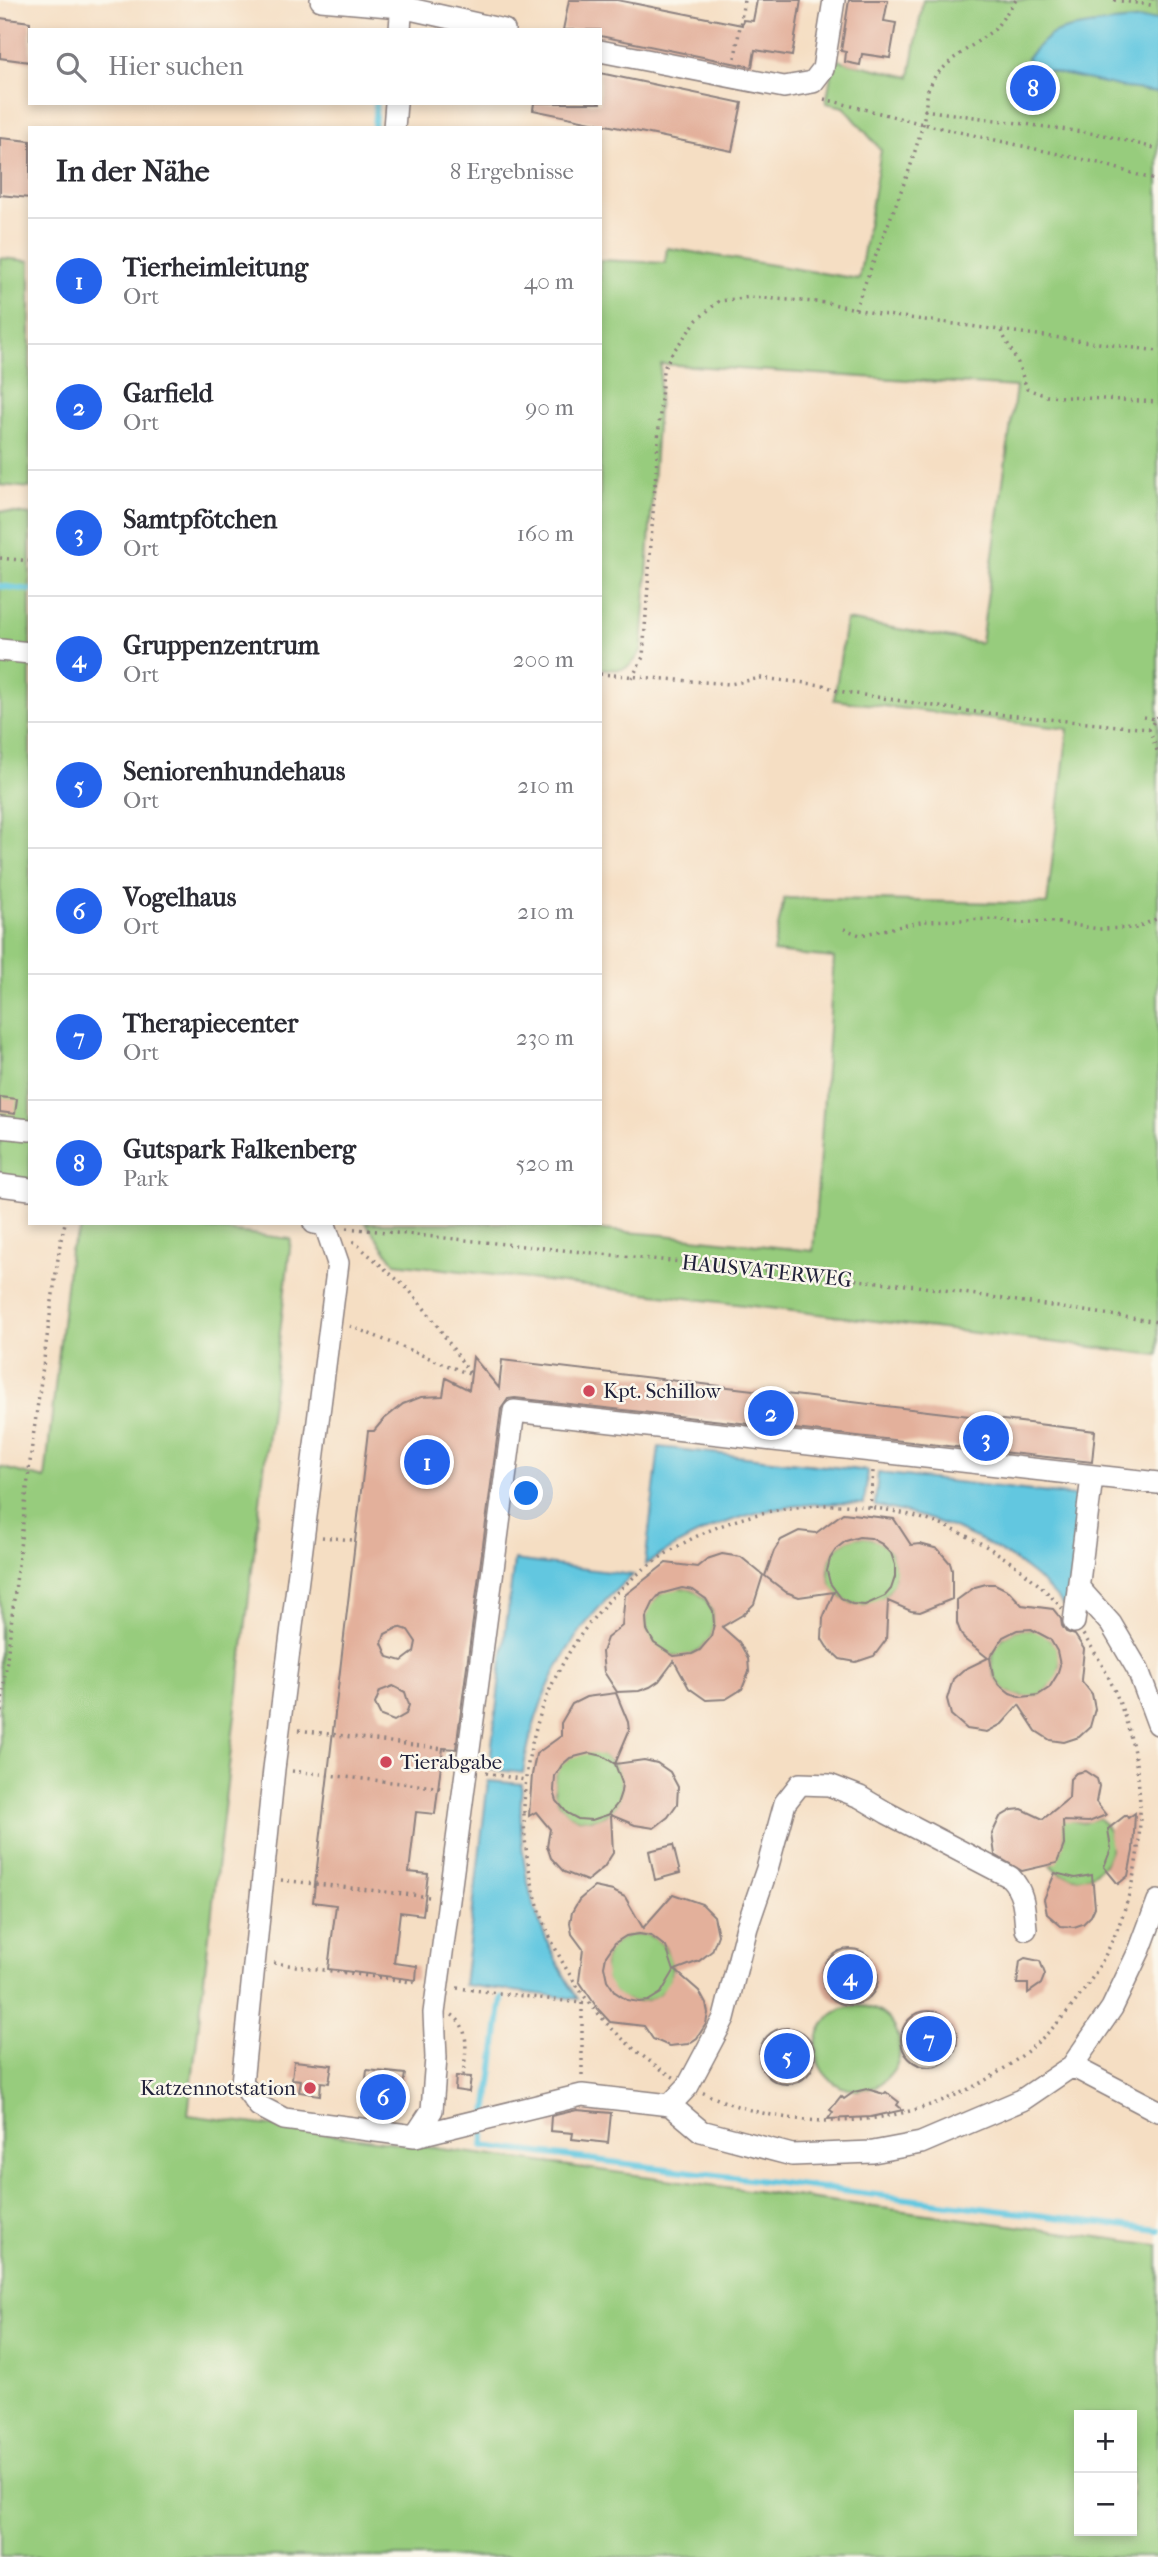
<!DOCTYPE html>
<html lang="de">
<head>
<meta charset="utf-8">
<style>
  :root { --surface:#fff; --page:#f7f7f7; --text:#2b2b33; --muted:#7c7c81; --line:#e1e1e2; --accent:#2563eb }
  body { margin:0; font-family:"IM FELL French Canon",serif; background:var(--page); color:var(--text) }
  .controls { position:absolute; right:21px; bottom:21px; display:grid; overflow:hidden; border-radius:0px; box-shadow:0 4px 10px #0003 }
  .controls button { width:63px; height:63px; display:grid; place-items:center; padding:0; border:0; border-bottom:2px solid var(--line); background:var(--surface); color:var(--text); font:35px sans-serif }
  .you { position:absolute; left:527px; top:1494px; width:24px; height:24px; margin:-18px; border:5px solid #fff; border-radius:50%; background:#1a73e8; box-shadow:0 0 0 10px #1a73e833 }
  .badge { display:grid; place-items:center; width:46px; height:46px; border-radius:50%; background:var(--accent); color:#fff; font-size:23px; font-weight:700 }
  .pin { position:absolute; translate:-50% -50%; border:4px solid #fff; box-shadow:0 2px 7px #0006 }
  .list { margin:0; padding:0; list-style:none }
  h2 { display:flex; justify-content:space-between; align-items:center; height:91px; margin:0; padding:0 28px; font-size:30px }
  h2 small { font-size:23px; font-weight:400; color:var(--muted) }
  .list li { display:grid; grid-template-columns:46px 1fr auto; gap:21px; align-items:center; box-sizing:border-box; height:126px; padding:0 28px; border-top:2px solid var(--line) }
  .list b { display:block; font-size:26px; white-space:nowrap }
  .list p { margin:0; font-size:23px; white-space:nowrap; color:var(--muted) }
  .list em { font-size:23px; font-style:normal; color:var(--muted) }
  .icon { flex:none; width:38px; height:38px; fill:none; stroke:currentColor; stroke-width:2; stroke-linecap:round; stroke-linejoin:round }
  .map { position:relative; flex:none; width:1158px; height:2557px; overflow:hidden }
  .search { position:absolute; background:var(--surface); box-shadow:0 4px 10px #0003; left:28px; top:28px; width:574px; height:77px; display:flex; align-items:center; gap:18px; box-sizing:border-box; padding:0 24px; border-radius:0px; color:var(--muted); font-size:26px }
  .panel { position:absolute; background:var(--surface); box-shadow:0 4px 10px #0003; left:28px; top:126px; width:574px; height:1099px; border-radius:0px }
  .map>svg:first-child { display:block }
  .green { fill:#97cc7d; stroke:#5c775c; stroke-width:2; fill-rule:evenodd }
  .water { fill:#62c7e0; stroke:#42748e; stroke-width:2 }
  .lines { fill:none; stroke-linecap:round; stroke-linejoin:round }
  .stream { stroke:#62c7e0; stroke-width:6 }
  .building { fill:#e3b09b; fill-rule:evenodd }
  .minor-casing { stroke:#8c807f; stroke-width:24 }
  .path { stroke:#8c807f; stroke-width:3.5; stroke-dasharray:2 5; stroke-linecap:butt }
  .minor { stroke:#fff; stroke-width:21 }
  .poi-dot { fill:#d1495b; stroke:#fbf7ec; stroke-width:2.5 }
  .labels { text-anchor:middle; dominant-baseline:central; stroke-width:5; stroke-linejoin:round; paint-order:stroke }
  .street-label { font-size:21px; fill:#22223b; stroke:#fbf7ec }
  .poi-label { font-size:21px; fill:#22223b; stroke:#fbf7ec; text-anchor:start }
</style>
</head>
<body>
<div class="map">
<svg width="1158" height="2557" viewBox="0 0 1158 2557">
  <rect width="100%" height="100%" fill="#fbf7ec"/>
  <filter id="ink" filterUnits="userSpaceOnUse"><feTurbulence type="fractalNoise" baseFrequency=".0143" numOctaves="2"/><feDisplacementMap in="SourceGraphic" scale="14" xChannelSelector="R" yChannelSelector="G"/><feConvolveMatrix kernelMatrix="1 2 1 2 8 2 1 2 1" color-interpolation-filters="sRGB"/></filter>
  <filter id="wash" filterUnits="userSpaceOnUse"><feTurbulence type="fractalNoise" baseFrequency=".00686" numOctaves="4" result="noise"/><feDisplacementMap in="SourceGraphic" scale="28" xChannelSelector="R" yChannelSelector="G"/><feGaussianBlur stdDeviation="1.57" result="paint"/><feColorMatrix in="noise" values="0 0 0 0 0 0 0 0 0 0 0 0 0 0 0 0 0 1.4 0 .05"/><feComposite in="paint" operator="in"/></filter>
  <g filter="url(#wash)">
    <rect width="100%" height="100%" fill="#f5dec3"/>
    <path class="green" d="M923 0H1158V1355L395 1263 366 1223H515L664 1235 813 1251 834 958 773 952 784 898 1047 904 1068 729 834 700 846 620 981 643 1016 387 661 364 642 649C631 670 624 672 600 668V260L665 263 667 248 859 279 881 150 844 107 826 103 834 59 910 77Z
      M0 258 30 261V488L0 485Z
      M0 511 30 515V1180L0 1176Z
      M84 1223H163L291 1239 188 2115 1158 2245V2557H0V1467L45 1479 70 1250ZM1079 2415H1132V2531H1079Z
      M828 1571a34 34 0 1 1 68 0a34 34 0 1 1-68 0Z
      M646 1622a34 34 0 1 1 68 0a34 34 0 1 1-68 0Z
      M992 1663a34 34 0 1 1 68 0a34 34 0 1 1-68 0Z
      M554 1786a34 34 0 1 1 68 0a34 34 0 1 1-68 0Z
      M1057 1817 1083 1823 1099 1818C1134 1853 1084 1900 1051 1866 1066 1851 1067 1835 1057 1817Z
      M604 1968a34 34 0 1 1 68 0a34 34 0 1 1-68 0Z
      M816 2048a42 42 0 1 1 84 0a42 42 0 1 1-84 0Z"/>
    <path class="water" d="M1158 19V92L1127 88 1034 68 1027 58C1035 50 1042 41 1051 35 1065 25 1138 19 1158 19Z
      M659 1447 868 1471 864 1504C780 1499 714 1518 645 1565Z
      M878 1473 1083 1497 1069 1611C1057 1598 1045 1584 1031 1573 986 1536 931 1516 875 1506Z
      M514 1560 633 1575C572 1625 535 1695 523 1773L489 1769Z
      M488 1781 522 1784C515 1866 535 1930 578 1999L464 1985Z"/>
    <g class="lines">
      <path class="stream" d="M374 128 376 103
        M0 586 30 590
        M502 1998 483 2146 1158 2230"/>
    </g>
    <g id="blocks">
      <path class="building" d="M569 0H617L742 25 743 20 753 21 757 0H801L792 56 755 50 752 67 600 36V30H563Z
        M849 0H888L884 21 896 23 890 58 862 54 860 65 845 62 846 52 841 51Z
        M0 18 30 22V62L0 58Z
        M600 73 742 103 732 151 533 110 534 103H600Z
        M0 138 30 141V198L0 195Z
        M0 1097 17 1099 15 1114 0 1112Z
        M473 1357 499 1388 502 1360 1095 1431 1092 1462 515 1398 508 1399 501 1409 456 1749 443 1748 435 1814 416 1812 409 1872 428 1874 423 1915 400 1912 394 1963 417 1966 416 1980 328 1969 336 1905 313 1902 368 1431H374L383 1420 403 1404 421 1397 443 1396 446 1378 469 1390ZM399 1627 408 1630 416 1642 414 1652 402 1661 388 1657 382 1643 385 1634ZM393 1686 405 1692 409 1705 406 1714 394 1721 381 1716 375 1704 380 1691Z
        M843 1513 894 1519 911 1545 920 1544 938 1549 950 1563 952 1570V1599L920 1612 911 1611 888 1601 886 1640 874 1656 856 1662 840 1659 827 1647 822 1639 823 1618 834 1592 799 1597 786 1592 765 1576 774 1551 781 1540 799 1531 816 1533ZM859 1537 871 1538 882 1544 891 1553 895 1565V1577L891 1589 885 1596 865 1605 852 1604 841 1598 830 1583 827 1571 830 1559 837 1548 846 1541Z
        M722 1554 741 1557 763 1575 754 1604 744 1614 722 1627 739 1642 748 1658 749 1672 742 1689 726 1699 706 1700 689 1688 674 1661 659 1681 650 1687 639 1691 617 1692 604 1672 602 1652 607 1638 622 1626 625 1595 666 1563 697 1567 707 1559ZM682 1588 693 1590 706 1599 713 1611 714 1624 711 1637 700 1650 692 1654 674 1656 654 1643 647 1630 646 1618 654 1601 660 1594Z
        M986 1584H995L1009 1591 1022 1605 1053 1609 1061 1619 1062 1626 1066 1632 1075 1635 1084 1649 1081 1680 1092 1694 1095 1709 1090 1727 1079 1737 1064 1742 1050 1740 1036 1731 1019 1705 1002 1724 987 1732 967 1729 951 1715 947 1699 953 1679 963 1670 988 1658 964 1639 960 1631 957 1623V1600L975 1587ZM1031 1629 1050 1639 1057 1651 1060 1665 1057 1675 1049 1688 1038 1695 1022 1697 1010 1693 1000 1685 993 1675 990 1658 1003 1637 1017 1630Z
        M616 1693 628 1722 629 1731 615 1764 603 1756 590 1753 570 1758 562 1765 555 1776 554 1791 557 1801 567 1813 578 1819 592 1820 610 1814H609L617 1804 621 1792 622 1783 615 1764 644 1760 657 1763 670 1772 678 1787 677 1804 668 1817 654 1828 635 1825 611 1815 613 1853 604 1867 587 1881 564 1872 551 1858 547 1846 550 1829 536 1812 529 1816 532 1775 536 1754 561 1736V1723L572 1704 586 1697Z
        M1085 1771 1097 1779 1099 1786 1096 1802 1106 1815 1089 1822 1063 1821 1064 1845 1057 1863 1022 1871 995 1855 992 1834 1000 1817 1012 1810 1022 1809 1043 1819 1069 1798 1070 1779 1076 1773Z
        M1135 1813 1133 1851 1128 1876 1118 1884 1104 1867 1111 1849 1108 1829 1126 1815 1128 1818Z
        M673 1845 680 1873 655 1880 649 1851Z
        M1055 1873 1075 1878 1092 1875 1095 1907 1091 1916 1083 1924 1074 1927 1061 1926 1047 1914 1044 1899Z
        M594 1887 613 1891 625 1897 643 1928 673 1894 702 1904 714 1916 718 1935 712 1951 699 1961 675 1970 699 1991 706 2004 708 2013 706 2024 697 2038 688 2044 669 2046 653 2039 644 2026 610 2022 598 2009 579 1981 583 1949 572 1934 570 1923 572 1912 579 1900ZM639 1934 651 1936 666 1947 674 1971 661 1993 648 2001 639 2002 627 2000 615 1992 607 1980 604 1966 606 1956 615 1943 626 1936Z
        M822 1977a28 28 0 1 1 56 0a28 28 0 1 1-56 0Z
        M1025 1958 1040 1961 1045 1974 1041 1984 1028 1993V1984H1017L1020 1961Z
        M901 2039a28 28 0 1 1 56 0a28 28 0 1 1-56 0Z
        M759 2056a28 28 0 1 1 56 0a28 28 0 1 1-56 0Z
        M294 2061 332 2065 329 2083 321 2082 320 2095 299 2092 301 2080 292 2079Z
        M367 2070 405 2074 402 2092 393 2091 392 2104 372 2101 373 2089 365 2088Z
        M456 2076 471 2077 469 2092 455 2090Z
        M867 2089 884 2094 886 2092 899 2102 897 2105 903 2110 871 2117 828 2119 833 2112 830 2110 841 2096 844 2099 854 2092Z
        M577 2110 611 2113 608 2143 572 2139 573 2133 550 2131 551 2116Z"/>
    </g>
  </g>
  <g filter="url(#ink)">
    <use href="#blocks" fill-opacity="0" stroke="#8c807f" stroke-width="2"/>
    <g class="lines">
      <g class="minor-casing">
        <path id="minor" d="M321 0 401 7 504 30
          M400 30 402 0
          M600 51 784 87 813 82 823 69 834 0
          M394 128 396 103
          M0 650 30 653
          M0 1127 30 1130
          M0 1185 30 1189
          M314 1223 325 1225 338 1263 274 1769 242 2083 259 2106 284 2119 415 2136 432 2110 436 2058 434 2013 514 1411 1158 1483
          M1078 1587 1111 1624 1138 1670 1158 1724
          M1074 1622 1092 1477
          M1072 2066 1158 2111
          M670 2105 688 2086 724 2018 747 1927 767 1869 785 1803 800 1784 829 1785 860 1797 887 1813 1010 1877C1025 1893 1024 1909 1026 1929
          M415 2136 582 2095 670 2105 701 2131 792 2155 873 2152 921 2143 1022 2100 1072 2066 1112 2008 1140 1949 1158 1901"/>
      </g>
      <path class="path" d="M1114 0 1151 5 1152 0
        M735 58 744 0
        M824 99 923 124 1099 163 1158 181
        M924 110 1104 135 1158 149
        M855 309 910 168 923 124 928 90 935 76 953 59 995 29 1016 0
        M1001 331 1018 363 1027 389 1047 396 1158 402
        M0 558 30 561
        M600 674 730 684 761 678 823 685 838 691 966 711 1149 729 1158 715
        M632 678 643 657 663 370 672 353 697 320 719 301 751 297 828 303 879 314 1158 351
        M1144 717 1155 719
        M1149 729 1158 753
        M844 929 860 935 925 921 996 919 1020 923 1047 921 1099 929 1136 928 1158 918
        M347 1228 917 1286 1158 1322
        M353 1241 409 1290 432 1318 471 1375
        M350 1326 469 1374
        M524 1813a308 308 0 1 1 616 0a308 308 0 1 1-616 0Z
        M870 1508 873 1471
        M322 1537 353 1540
        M0 1719 32 1445 60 1244 65 1223
        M299 1730 451 1750
        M292 1771 445 1788
        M486 1773 525 1780
        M281 1880 430 1897
        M274 1963 419 1983
        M457 1988 589 2004
        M452 2015C472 2028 465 2056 463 2076
        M582 2075V2003"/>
      <use href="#minor" class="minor"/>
    </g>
  </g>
  <g class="poi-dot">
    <circle cx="589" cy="1391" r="7"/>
    <circle cx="386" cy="1762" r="7"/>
    <circle cx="310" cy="2088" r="7"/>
  </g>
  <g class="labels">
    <g class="street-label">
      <text transform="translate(767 1271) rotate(6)">HAUSVATERWEG</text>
    </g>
    <g class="poi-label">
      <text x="603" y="1391">Kpt. Schillow</text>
      <text x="400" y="1762">Tierabgabe</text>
      <text x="296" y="2088" text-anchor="end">Katzennotstation</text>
    </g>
  </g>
</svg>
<div class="controls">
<button>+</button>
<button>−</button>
</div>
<div class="you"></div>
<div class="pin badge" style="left:427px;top:1462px">1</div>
<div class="pin badge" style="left:771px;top:1413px">2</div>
<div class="pin badge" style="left:986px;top:1438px">3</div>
<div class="pin badge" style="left:850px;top:1977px">4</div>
<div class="pin badge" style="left:787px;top:2056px">5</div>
<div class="pin badge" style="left:383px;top:2097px">6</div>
<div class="pin badge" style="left:929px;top:2039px">7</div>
<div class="pin badge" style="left:1033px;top:88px">8</div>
<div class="search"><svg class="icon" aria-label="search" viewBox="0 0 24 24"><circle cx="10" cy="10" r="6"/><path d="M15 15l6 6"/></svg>Hier suchen</div>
<section class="panel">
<h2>In der Nähe<small>8 Ergebnisse</small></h2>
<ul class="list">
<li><span class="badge">1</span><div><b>Tierheimleitung</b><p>Ort</p></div><em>40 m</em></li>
<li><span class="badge">2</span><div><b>Garfield</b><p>Ort</p></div><em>90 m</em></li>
<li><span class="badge">3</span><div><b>Samtpfötchen</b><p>Ort</p></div><em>160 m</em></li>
<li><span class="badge">4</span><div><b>Gruppenzentrum</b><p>Ort</p></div><em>200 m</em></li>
<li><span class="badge">5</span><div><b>Seniorenhundehaus</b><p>Ort</p></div><em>210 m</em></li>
<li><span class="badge">6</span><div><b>Vogelhaus</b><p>Ort</p></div><em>210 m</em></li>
<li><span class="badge">7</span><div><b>Therapiecenter</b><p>Ort</p></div><em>230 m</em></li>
<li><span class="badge">8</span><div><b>Gutspark Falkenberg</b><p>Park</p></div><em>520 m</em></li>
</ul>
</section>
</div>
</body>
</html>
